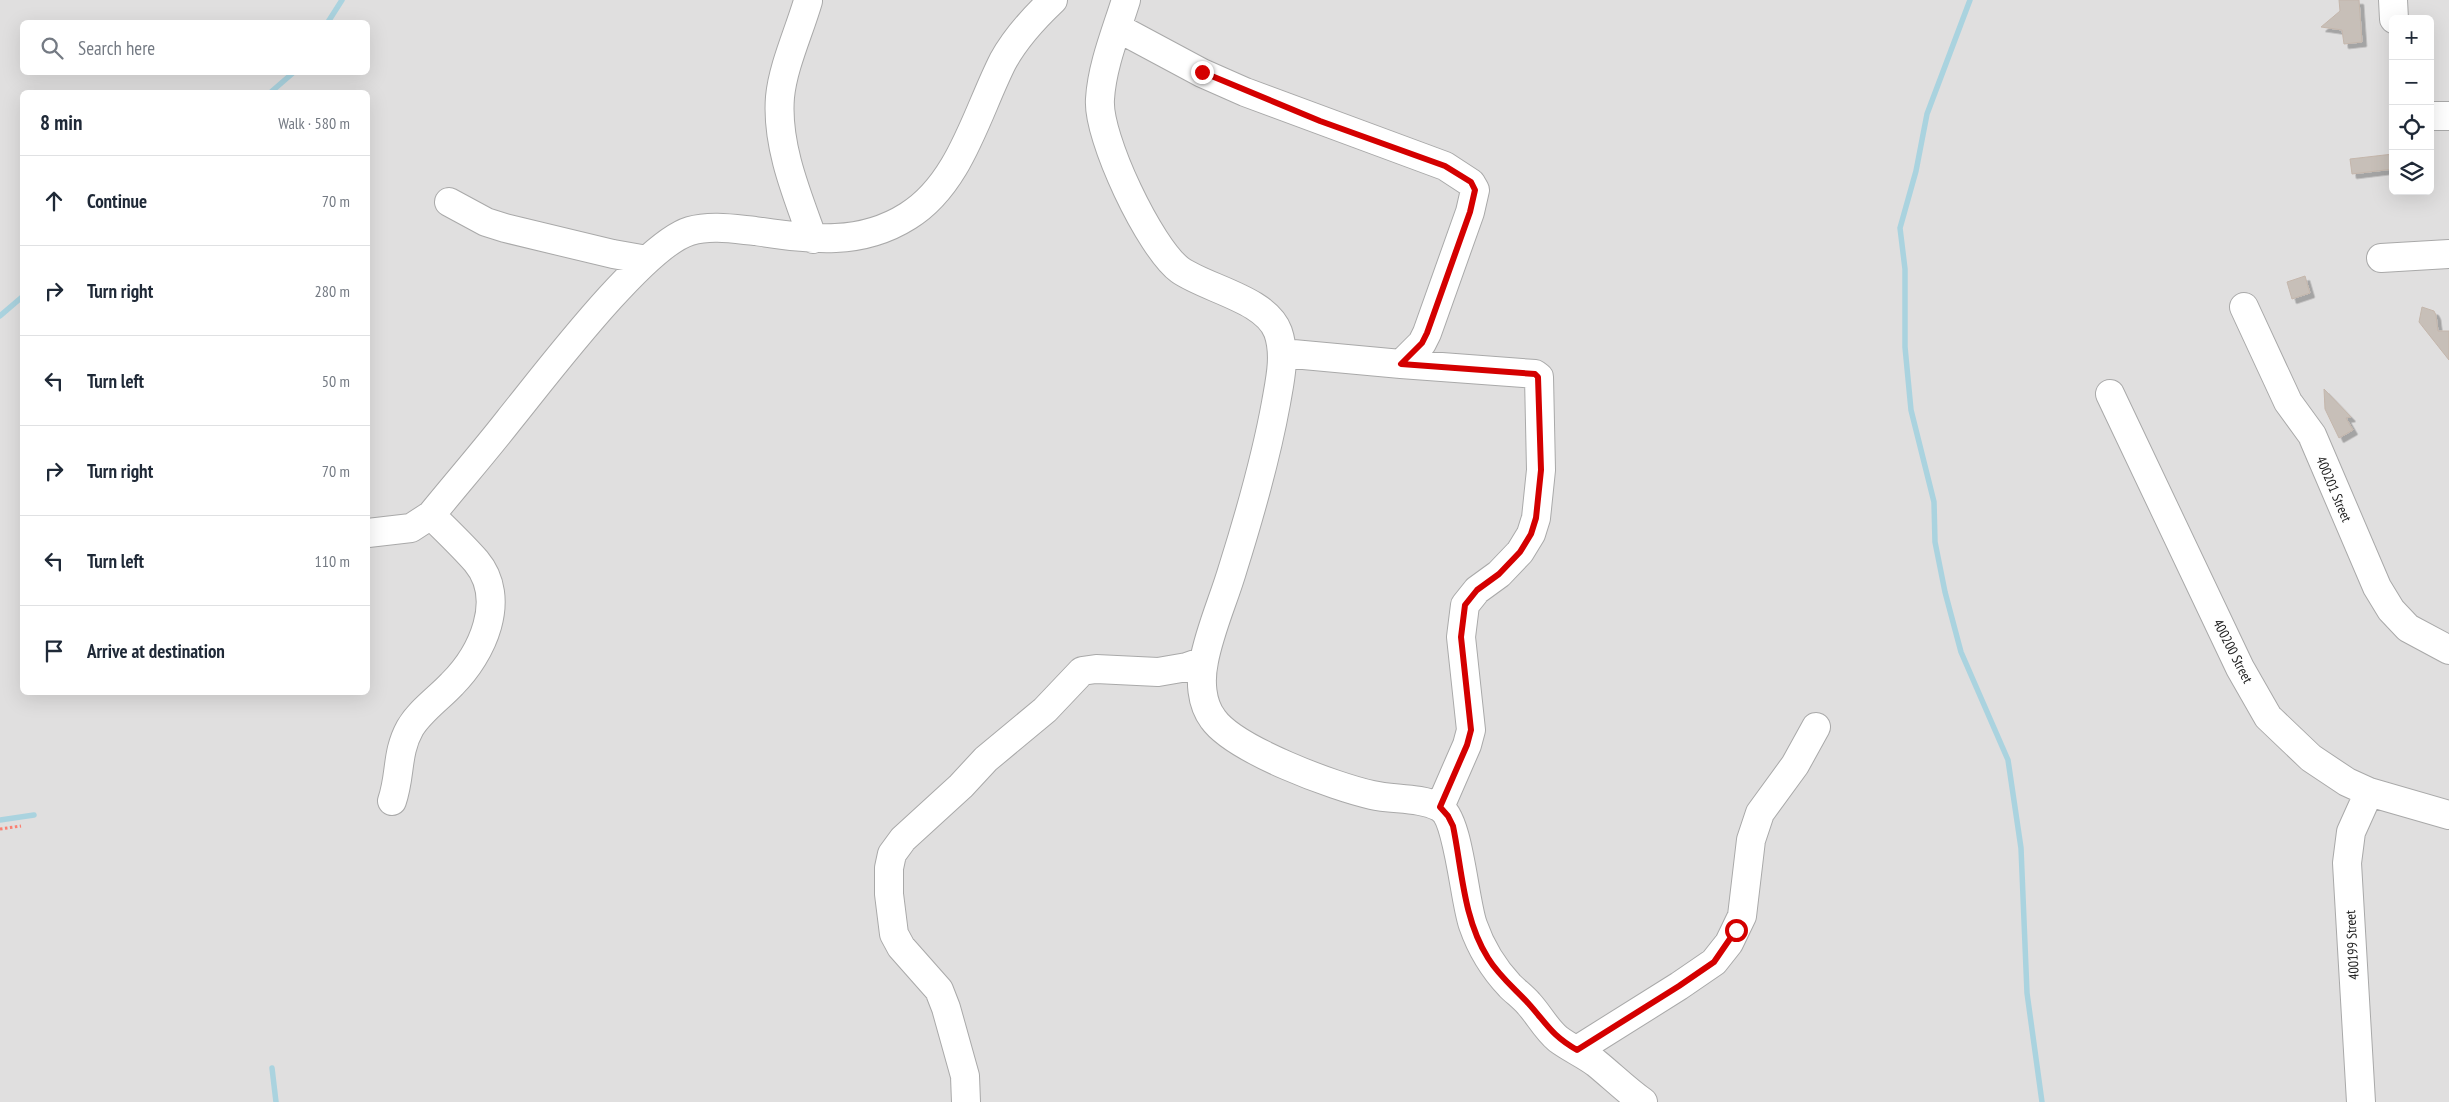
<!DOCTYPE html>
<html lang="en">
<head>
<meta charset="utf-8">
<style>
  :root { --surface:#fff; --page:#f6f6f7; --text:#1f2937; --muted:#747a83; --line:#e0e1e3 }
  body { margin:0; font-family:"PT Sans Narrow",sans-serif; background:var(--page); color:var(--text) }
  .controls { position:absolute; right:15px; top:15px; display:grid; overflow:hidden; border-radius:8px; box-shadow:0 5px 20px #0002 }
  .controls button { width:45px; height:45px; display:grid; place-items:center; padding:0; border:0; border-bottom:1px solid var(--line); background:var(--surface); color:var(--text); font:25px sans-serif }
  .stop { position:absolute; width:15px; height:15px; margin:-11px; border:4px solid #d40000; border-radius:50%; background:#fff }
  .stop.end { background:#d40000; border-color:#fff; box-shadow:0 1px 5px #0008 }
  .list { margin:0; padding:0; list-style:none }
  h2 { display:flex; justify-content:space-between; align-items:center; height:65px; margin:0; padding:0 20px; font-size:21px }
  h2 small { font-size:16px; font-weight:400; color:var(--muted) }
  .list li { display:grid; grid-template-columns:32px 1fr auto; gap:15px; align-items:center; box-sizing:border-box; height:90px; padding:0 20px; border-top:1px solid var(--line) }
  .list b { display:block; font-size:19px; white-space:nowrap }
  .list em { font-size:16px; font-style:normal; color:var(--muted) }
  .icon { flex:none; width:28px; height:28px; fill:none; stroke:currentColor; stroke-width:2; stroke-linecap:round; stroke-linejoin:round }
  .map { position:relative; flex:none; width:2449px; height:1102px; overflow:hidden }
  .search { position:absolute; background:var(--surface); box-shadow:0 5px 20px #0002; left:20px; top:20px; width:350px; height:55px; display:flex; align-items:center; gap:12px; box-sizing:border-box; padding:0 18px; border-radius:8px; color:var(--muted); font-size:19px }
  .panel { position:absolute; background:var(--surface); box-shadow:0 5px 20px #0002; left:20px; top:90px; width:350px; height:605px; border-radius:8px }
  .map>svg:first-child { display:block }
  .residential { fill:#e0dfdf; fill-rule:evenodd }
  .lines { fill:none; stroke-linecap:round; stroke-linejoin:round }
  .stream { stroke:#aad3df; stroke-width:5.5 }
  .building { fill:#c7bfb8; stroke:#c4b6ab; filter:url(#shadow) }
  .minor-casing { stroke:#a9a9a9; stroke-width:30 }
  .path { stroke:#fa8072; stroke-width:3; stroke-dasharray:2.5 2.5; stroke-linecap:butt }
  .minor { stroke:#fff; stroke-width:28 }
  .route { stroke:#d40000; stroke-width:6 }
  .labels { text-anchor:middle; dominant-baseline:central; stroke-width:4; stroke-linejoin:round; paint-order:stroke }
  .street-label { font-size:14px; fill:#222; stroke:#fff }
</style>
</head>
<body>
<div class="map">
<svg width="2449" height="1102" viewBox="0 0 2449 1102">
  <defs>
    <filter id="shadow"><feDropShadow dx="4.5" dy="4.5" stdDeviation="0" flood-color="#0004"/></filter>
  </defs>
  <rect width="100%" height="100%" fill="#f2efe9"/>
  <path class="residential" d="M0 0H2449V1102H0ZM2393 19H2430V191H2393ZM22 22H368V72H22ZM22 92H368V692H22Z"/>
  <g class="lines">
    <path class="stream" d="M1970 0 1927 114 1916 171 1900 228 1905 269V347L1911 410 1934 502 1935 542 1945 592 1961 652 2008 760 2021 848 2027 993 2042 1102
      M328 22 342 0
      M271 92 294 72
      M0 316 22 297
      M0 820 34 815
      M272 1068 276 1102"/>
  </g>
  <path class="building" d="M2339 0H2359L2362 42 2344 44 2342 30 2321 27 2340 11Z
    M2393 154V169L2352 174 2350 159Z
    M2305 276 2310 293 2292 299 2287 282Z
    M2422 307 2434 311 2436 315 2438 331H2449V360L2419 322Z
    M2324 389 2351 417 2346 418 2353 430 2339 438 2325 409Z"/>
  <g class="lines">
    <g class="minor-casing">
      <path id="minor" d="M1126 0C1116 32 1102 66 1100 99 1097 137 1150 248 1180 270 1207 289 1266 299 1278 332 1286 355 1280 380 1276 403 1266 458 1250 514 1233 568 1224 599 1210 629 1204 661 1200 680 1201 703 1213 719 1235 750 1335 787 1372 795 1393 800 1419 797 1439 807 1459 817 1464 900 1473 925 1481 948 1493 968 1510 986 1516 992 1523 997 1529 1004 1539 1015 1546 1029 1558 1039 1570 1048 1584 1054 1596 1063 1612 1076 1626 1090 1643 1102
        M2393 0 2394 19
        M808 1C799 32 783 66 780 97 776 145 797 195 813 239
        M1118 28 1202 73 1245 92 1445 166 1471 183 1475 190 1470 212 1427 333 1422 343 1401 364
        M2430 116H2449
        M449 202 486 222 505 228 613 254 647 260
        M2381 258 2449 254
        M2244 307 2288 402 2312 435 2377 587 2391 610 2408 628 2449 650
        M1282 353 1401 364 1535 374 1539 377 1541 470 1536 518 1531 534 1520 552 1499 574 1477 590 1465 605 1461 637 1471 730 1467 745 1440 807
        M2110 394 2240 668 2268 717 2311 758 2347 782 2369 792 2449 815
        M368 533 411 528 431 515C457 483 484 452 509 420 544 377 643 245 690 231 711 225 734 229 755 231 810 239 859 247 908 216 960 184 977 112 1003 61 1015 39 1035 17 1053 0
        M392 801C401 775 396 753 410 728 420 711 439 698 452 684 482 654 508 599 476 561 462 545 446 530 431 515
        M1577 1050 1679 986 1714 962 1729 943 1742 916 1751 840 1760 813 1795 765 1816 727
        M966 1102 965 1076 946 1008 939 990 901 947 894 934 889 894V868L892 854 903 839 961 786 986 759 1045 710 1082 671 1096 669 1158 672 1187 667 1204 661
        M2361 1102 2347 863 2351 832 2369 792"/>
    </g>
    <path class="path" d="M0 829 21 826"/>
    <use href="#minor" class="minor"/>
  </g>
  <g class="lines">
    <path class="route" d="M1202 72 1320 121 1445 166 1471 182 1475 190 1470 212 1427 333 1422 343 1401 364 1535 374 1538 377 1541 470 1536 518 1531 534 1520 552 1499 574 1477 590 1465 605 1461 637 1471 730 1467 745 1440 807 1448 816 1453 826C1462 869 1463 918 1488 958 1499 976 1514 988 1528 1003 1547 1024 1551 1035 1577 1050L1679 986 1714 962 1736 930"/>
  </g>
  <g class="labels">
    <g class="street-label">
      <text transform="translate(2334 489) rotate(67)">400201 Street</text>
      <text transform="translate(2233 651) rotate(63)">400200 Street</text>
      <text transform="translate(2352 945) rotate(-93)">400199 Street</text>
    </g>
  </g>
</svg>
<div class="controls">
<button>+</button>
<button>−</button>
<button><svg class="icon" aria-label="locate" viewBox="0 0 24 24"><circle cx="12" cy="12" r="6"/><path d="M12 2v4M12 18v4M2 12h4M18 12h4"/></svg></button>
<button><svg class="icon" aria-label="layers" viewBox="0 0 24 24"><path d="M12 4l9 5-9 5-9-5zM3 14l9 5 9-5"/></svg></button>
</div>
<div class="stop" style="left:1736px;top:930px"></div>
<div class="stop end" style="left:1202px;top:72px"></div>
<div class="search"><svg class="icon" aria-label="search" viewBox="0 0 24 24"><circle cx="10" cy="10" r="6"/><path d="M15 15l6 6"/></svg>Search here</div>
<section class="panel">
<h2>8 min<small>Walk · 580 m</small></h2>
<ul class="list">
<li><svg class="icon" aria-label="ahead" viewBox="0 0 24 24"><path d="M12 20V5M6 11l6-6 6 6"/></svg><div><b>Continue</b></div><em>70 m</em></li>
<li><svg class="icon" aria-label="right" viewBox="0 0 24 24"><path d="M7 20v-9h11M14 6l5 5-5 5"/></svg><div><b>Turn right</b></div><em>280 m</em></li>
<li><svg class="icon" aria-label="left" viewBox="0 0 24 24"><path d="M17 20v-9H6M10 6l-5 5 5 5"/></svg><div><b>Turn left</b></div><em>50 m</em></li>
<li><svg class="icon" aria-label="right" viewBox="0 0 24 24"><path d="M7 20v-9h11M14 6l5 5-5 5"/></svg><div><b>Turn right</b></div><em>70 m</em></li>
<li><svg class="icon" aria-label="left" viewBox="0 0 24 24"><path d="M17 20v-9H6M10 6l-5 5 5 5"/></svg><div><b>Turn left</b></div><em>110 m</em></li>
<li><svg class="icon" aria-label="arrive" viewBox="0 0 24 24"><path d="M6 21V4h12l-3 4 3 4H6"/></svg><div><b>Arrive at destination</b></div></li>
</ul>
</section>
</div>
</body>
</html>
